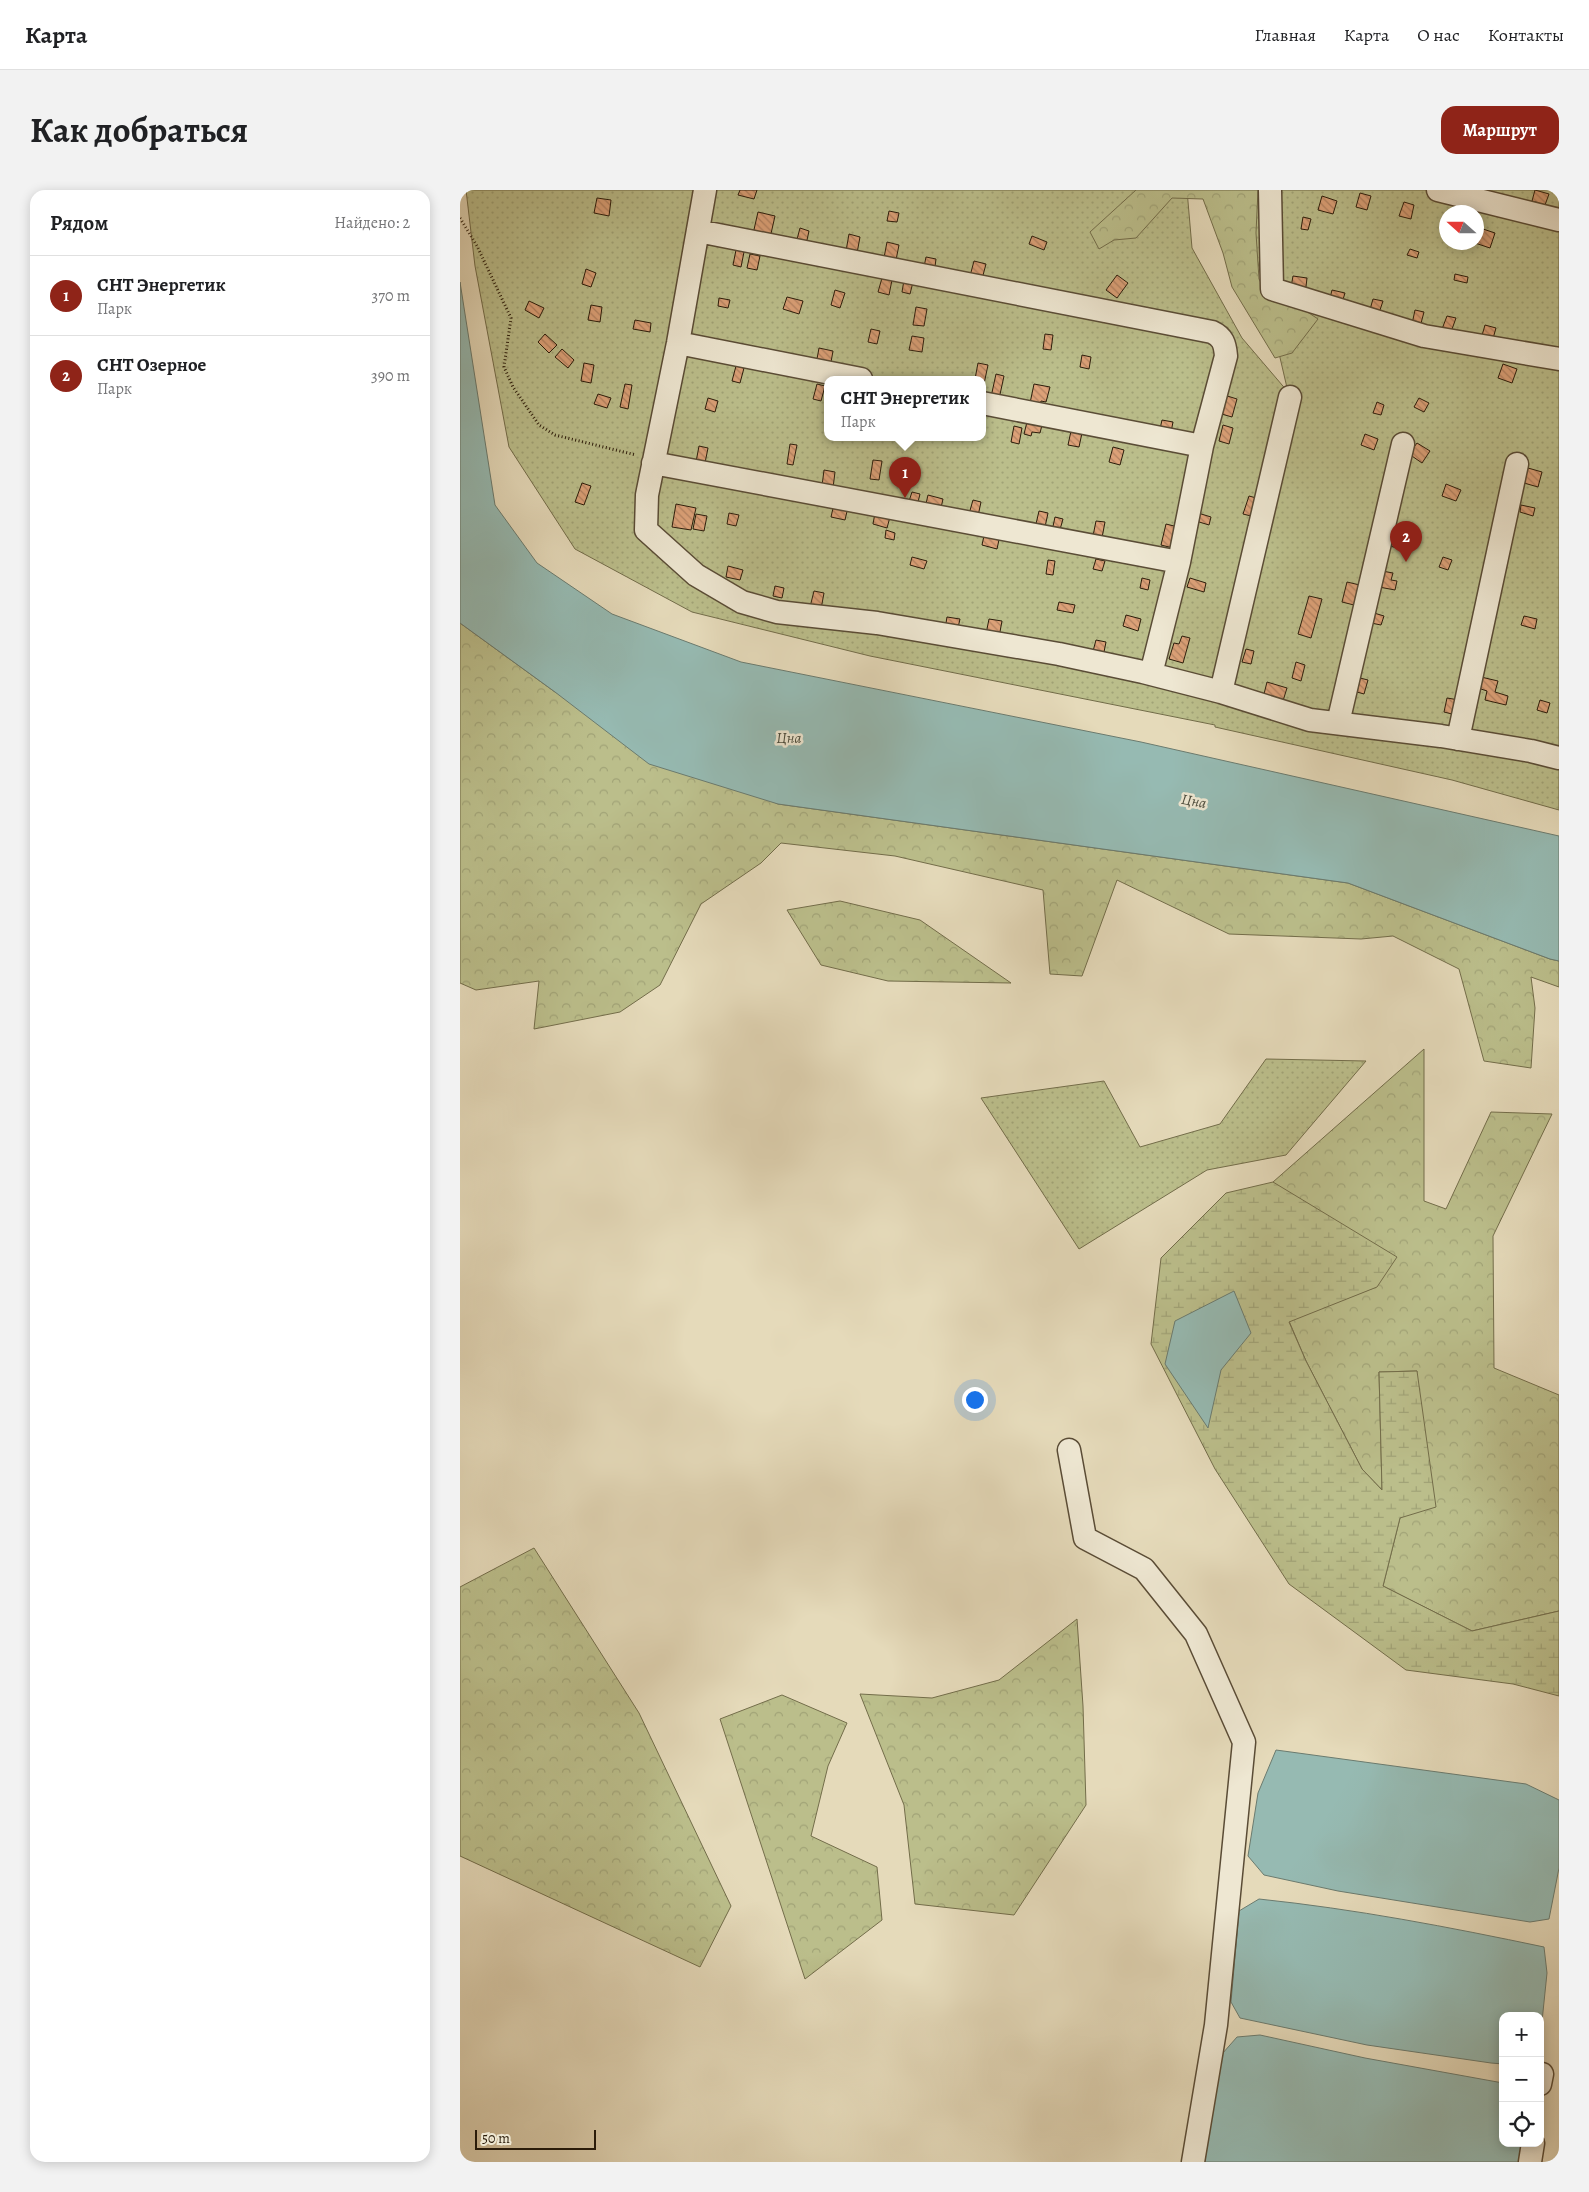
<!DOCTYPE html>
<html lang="ru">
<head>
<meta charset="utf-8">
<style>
  :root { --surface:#fff; --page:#f2f2f2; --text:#202124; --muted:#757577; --line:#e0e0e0; --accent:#8f2418 }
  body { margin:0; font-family:Alegreya,serif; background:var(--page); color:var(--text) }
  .controls { position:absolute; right:15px; bottom:15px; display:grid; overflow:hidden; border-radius:10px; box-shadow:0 2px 12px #0003 }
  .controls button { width:45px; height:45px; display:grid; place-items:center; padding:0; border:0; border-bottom:1px solid var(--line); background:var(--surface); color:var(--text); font:25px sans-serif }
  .compass { position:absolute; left:979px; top:15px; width:45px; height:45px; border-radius:50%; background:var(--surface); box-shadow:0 2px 12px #0003; rotate:291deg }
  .scale { position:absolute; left:15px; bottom:12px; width:121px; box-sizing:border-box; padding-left:5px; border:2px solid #2b1c0a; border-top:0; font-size:14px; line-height:18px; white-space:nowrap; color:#2b1c0a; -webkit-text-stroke:4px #eee7d2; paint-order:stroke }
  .you { position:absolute; left:514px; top:1209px; width:18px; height:18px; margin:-12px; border:4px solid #fff; border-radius:50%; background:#1a73e8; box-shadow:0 0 0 8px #1a73e833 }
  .badge { display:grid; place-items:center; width:32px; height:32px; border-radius:50%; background:var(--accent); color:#fff; font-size:16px; font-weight:700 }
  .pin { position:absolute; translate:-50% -41px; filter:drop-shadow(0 1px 2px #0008) }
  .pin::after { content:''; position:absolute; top:26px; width:18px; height:15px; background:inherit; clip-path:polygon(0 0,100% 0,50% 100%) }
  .popup { position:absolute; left:364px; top:186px; width:162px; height:65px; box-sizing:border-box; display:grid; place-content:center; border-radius:10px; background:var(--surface); filter:drop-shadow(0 1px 4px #0005); font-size:16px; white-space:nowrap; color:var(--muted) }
  .popup b { font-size:19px; color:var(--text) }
  .popup::after { content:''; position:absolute; left:50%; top:100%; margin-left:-10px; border:10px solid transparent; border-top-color:var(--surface) }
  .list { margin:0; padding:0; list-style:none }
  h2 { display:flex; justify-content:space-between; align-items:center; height:65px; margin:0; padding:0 20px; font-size:21px }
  h2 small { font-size:16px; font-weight:400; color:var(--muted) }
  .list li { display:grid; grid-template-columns:32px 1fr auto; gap:15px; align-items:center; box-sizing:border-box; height:80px; padding:0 20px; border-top:1px solid var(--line) }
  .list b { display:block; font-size:19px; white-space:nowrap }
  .list p { margin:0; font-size:16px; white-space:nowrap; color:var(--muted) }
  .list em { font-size:16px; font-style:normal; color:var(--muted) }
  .icon { flex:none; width:28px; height:28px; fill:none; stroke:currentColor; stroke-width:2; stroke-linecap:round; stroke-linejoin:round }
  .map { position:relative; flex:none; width:1099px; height:1972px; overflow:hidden; border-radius:15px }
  header { display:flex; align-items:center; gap:30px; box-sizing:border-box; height:70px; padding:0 25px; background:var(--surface); border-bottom:1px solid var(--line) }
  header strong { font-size:24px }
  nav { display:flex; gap:28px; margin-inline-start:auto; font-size:18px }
  .intro { display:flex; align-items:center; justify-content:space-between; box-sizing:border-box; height:120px; padding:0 30px }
  h1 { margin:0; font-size:35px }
  .button { padding:12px 22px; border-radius:15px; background:var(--accent); color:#fff; font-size:18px; font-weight:700 }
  main { display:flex; gap:30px; padding:0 30px }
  aside { flex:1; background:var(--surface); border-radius:15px; box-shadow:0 2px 12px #0003 }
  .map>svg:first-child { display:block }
  .grass { fill:url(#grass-dots); stroke:#736d4a; fill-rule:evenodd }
  .forest { fill:url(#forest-crowns); stroke:#736d4a }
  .wetland { fill:url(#wetland-marsh); stroke:#736d4a }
  .water { fill:#96bab2; stroke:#6b7b6f }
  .building { fill:url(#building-back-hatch); stroke:#2b1c0a }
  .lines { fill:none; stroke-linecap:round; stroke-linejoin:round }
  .minor-casing { stroke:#5a4c36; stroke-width:25 }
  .path { stroke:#2b1c0a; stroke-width:3; stroke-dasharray:1 2.5; stroke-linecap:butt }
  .minor { stroke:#eee7d2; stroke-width:22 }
  .labels { text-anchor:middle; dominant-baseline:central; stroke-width:5; stroke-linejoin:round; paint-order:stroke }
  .water-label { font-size:15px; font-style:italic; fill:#4b4b3c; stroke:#eee7d2 }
</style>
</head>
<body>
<header>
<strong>Карта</strong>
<nav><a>Главная</a><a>Карта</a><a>О нас</a><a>Контакты</a></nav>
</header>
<div class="intro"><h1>Как добраться</h1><a class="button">Маршрут</a></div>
<main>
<aside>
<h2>Рядом<small>Найдено: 2</small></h2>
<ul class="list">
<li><span class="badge">1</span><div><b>СНТ Энергетик</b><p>Парк</p></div><em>370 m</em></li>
<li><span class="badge">2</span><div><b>СНТ Озерное</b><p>Парк</p></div><em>390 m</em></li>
</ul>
</aside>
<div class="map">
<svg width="1099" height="1972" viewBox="0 0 1099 1972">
  <defs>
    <pattern id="grass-dots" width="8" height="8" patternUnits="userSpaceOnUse" patternTransform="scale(1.25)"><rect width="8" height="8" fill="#bbbe8b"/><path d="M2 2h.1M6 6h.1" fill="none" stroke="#a1a377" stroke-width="1.8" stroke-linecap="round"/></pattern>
    <pattern id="forest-crowns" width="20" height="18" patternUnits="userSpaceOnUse" patternTransform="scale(1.25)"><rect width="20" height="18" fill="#bbbe8b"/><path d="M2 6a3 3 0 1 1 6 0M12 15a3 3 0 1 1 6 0" fill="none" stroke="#a1a377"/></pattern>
    <pattern id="wetland-marsh" width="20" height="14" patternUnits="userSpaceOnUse" patternTransform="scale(1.25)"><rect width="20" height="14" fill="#bbbe8b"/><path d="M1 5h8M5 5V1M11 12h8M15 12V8" fill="none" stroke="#a1a377"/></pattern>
    <pattern id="building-back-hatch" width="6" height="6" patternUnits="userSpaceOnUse" patternTransform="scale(1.25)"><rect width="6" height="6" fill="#dca178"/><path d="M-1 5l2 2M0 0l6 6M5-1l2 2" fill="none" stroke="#b38261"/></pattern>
  </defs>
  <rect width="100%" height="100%" fill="#e5daba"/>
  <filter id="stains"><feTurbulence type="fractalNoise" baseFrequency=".004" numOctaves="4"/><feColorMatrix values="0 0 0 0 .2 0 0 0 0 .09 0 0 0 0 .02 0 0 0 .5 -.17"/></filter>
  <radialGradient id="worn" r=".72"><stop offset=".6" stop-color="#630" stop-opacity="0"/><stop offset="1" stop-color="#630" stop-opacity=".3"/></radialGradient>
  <path class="grass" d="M6 0H727L732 58 782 148 828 202 781 0H1099V620L992 590 755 537V535L410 466 232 422 115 359 49 257 15 76ZM986 22H1016V52H986ZM368 189H522V247H368Z
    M806 869 906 871 826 965 747 980 619 1059 521 908 644 891 680 957 760 934Z"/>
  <path class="forest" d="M676 0H798L796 43 799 89 811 111 843 119 858 129 832 163 815 168 772 97 763 63 743 9 712 8 676 48 654 50 639 59 630 42Z
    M0 433 95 502 318 614 888 693 1090 769 1099 771V797L1071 787 1075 818 1071 878 1024 871 999 779 933 746 901 749 769 744 657 690 622 786 590 784 583 700 435 666 321 653 301 673 241 714 200 795 160 822 74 839 79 791 16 800 0 793Z
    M380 711 460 730 551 793 428 791 361 775 327 720Z
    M964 859V1011L986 1019 1031 922 1092 924 1033 1046 1034 1178 1099 1205V1421L1012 1441 923 1396 940 1328 957 1181 919 1182 922 1300 902 1279 846 1171 829 1131 916 1097 813 992Z
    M74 1358 179 1523 271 1716 240 1777 0 1666V1397Z
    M617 1429 623 1516 626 1615 554 1725 455 1714 444 1615 400 1504 472 1508 539 1490Z
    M322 1505 387 1533 368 1576 351 1646 417 1677 422 1730 345 1789 260 1529Z"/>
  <path class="wetland" d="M813 992 937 1067 917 1097 829 1132 846 1171 902 1279 922 1300 919 1182 957 1181 976 1317 940 1328 923 1396 1012 1441 1099 1421V1506L1053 1494 946 1480 829 1394 755 1279 691 1154 701 1068 766 1003Z"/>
  <path class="water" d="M0 92 35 315 77 373 152 424 281 472 681 552 1099 646V771L1090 769 888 693 318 614 189 574 95 502 0 433Z
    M774 1101 791 1143 761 1180 748 1238 705 1174 715 1131Z
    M816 1560 1066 1594 1099 1610V1678L1089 1729 1070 1732 878 1701 804 1685 788 1666 798 1603Z
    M799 1709C895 1719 989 1737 1084 1757L1087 1783 1080 1851V1826H1043V1874L1031 1873 907 1855 780 1828 771 1812 779 1721Z
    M800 1845 905 1868 1043 1893V1953H1063L1060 1972H743L762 1864 777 1847Z"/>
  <path class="building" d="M280 0H297L294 9 278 5Z
    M1075 0 1089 4 1085 15 1072 11Z
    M900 3 911 6 907 20 896 17Z
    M862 6 877 11 873 24 858 20Z
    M137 8 151 10 149 26 134 23Z
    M944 12 954 15 951 29 939 26Z
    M429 21 439 23 437 32 427 31Z
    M298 22 315 26 310 48 293 44Z
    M843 27 851 29 848 40 841 39Z
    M340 38 349 41 345 59 335 57Z
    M1020 38 1035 43 1030 58 1015 53Z
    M389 44 400 47 397 63 386 61Z
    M572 46 587 52 584 60 569 54Z
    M427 52 439 55 435 75 423 73Z
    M950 59 959 62 957 68 947 65Z
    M276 60 284 62 281 77 273 75Z
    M290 64 300 66 297 80 287 78Z
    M466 67 476 69 474 84 463 82Z
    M514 71 526 74 522 89 510 86Z
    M126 79 136 83 131 97 122 94Z
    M995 84 1008 87 1007 93 994 90Z
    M657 85 668 93 657 108 646 100Z
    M833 86 847 88 845 105 830 103Z
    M422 88 432 90 429 105 418 102Z
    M444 90 453 92 450 104 442 102Z
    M375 100 385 103 380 118 371 115Z
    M872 100 885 103 881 116 869 112Z
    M327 107 343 111 339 124 323 119Z
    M259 108 270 110 268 118 258 116Z
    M913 109 923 111 918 126 909 123Z
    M69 111 84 118 79 128 65 120Z
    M131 115 142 117 140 132 128 130Z
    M456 117 467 119 464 136 453 135Z
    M955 120 964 122 960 137 952 134Z
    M987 126 996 128 991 142 982 139Z
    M175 130 191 133 190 142 173 139Z
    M1025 135 1036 138 1032 152 1021 149Z
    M411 139 420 141 417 154 408 152Z
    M85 144 97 155 89 163 78 152Z
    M585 144 593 145 591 160 583 159Z
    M452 146 464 148 462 162 449 160Z
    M359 158 373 161 371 172 357 169Z
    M102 159 114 170 108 178 95 167Z
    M622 165 631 167 629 179 620 177Z
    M124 173 134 175 131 193 121 191Z
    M518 173 528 175 524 194 522 189H515Z
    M1043 174 1057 179 1052 193 1038 188Z
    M276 176 284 178 280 193 272 191Z
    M536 184 544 186 539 209 531 207Z
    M165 194 172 195 168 219 160 217Z
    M357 194 365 196 361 211 353 209Z
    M574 194 590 197 586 212 581 211 578 221 569 218Z
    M138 204 151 208 147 218 134 214Z
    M764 205 777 209 772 227 758 223Z
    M248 208 258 211 255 222 245 219Z
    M959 208 969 213 964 222 954 217Z
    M917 212 924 215 921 225 913 223Z
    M702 230 713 232 711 242 700 239Z
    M567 232 582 235 580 243 572 242 571 246 564 244Z
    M763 235 773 238 769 254 759 251Z
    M554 236 562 238 559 254 551 252Z
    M611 241 622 243 619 257 608 255Z
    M905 244 918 249 914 260 901 255Z
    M957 253 970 261 962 273 949 264Z
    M330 254 337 255 333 275 327 274Z
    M239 256 248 258 245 273 236 272Z
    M653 257 664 260 660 275 649 272Z
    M413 270 422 271 419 290 410 289Z
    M1068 278 1082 282 1078 297 1064 293Z
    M364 280 375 282 373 298 362 296Z
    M122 293 131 296 124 315 115 312Z
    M986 294 1001 300 996 311 982 306Z
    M452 302 460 304 457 316 448 314Z
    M468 305 483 309 480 322 465 318Z
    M789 306 800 309 795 327 783 324Z
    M513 310 521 312 518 326 509 324Z
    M216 314 236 318 231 340 212 337Z
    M374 314 388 317 385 330 371 327Z
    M1061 315 1075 318 1073 326 1060 322Z
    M579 321 588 323 585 337 576 334Z
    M269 323 279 325 276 336 267 334Z
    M415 323 430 327 427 338 413 334Z
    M738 323 751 327 749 335 736 331Z
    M236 324 247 326 244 341 233 339Z
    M595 327 603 329 599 343 592 341Z
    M636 331 645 332 641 353 632 351Z
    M706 334 718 337 713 358 701 355Z
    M930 338 943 342 938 358 925 355Z
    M426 340 435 343 434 350 425 348Z
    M525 341 540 345 537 359 522 355Z
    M452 367 467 371 464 379 450 375Z
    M983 367 992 370 988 380 979 377Z
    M636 369 645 371 642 381 633 379Z
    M588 370 595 371 593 385 586 384Z
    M268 376 283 380 280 390 266 387Z
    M922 381 933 383 931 390 937 391 935 400 919 397Z
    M682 388 690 390 688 400 680 398Z
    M730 388 746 393 744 402 727 397Z
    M887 392 904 396 898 416 882 412Z
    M315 396 324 398 322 408 313 406Z
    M354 401 364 403 361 419 350 417Z
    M849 406 862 409 851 448 838 444Z
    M599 412 615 415 613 423 597 420Z
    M914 423 924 426 921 435 911 433Z
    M666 425 681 429 678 441 663 436Z
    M1064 426 1077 429 1075 439 1061 435Z
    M487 427 500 429 497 442 485 439Z
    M529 429 542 431 539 447 526 444Z
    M722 446 730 448 723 473 709 469 714 453 719 454Z
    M636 450 646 452 643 467 632 465Z
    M786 459 794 461 791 474 782 472Z
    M836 472 845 475 841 491 832 488Z
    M1021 487 1038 491 1035 502 1048 506 1046 515 1025 510 1027 501 1018 498Z
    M900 488 908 490 904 504 897 502Z
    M807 492 827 498 822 514 803 508Z
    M987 508 999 510 996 525 984 522Z
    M1080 510 1090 513 1087 523 1077 520Z"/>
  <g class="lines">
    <g class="minor-casing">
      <path id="minor" d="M245 0 218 153 187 305 186 340 236 385 282 412 317 422 417 433 599 464 683 482 761 502 850 530 981 546 1071 561 1099 568
        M810 0 812 99 964 146 1099 169
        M978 0 1099 30
        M238 41 752 142C763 147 765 154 766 166L742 256 719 372 691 484
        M218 153 401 189
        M522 213 742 256
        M193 273 719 372
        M761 502 830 207
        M878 533 943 254
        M998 549 1057 274
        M609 1260 625 1348 684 1379 736 1444 784 1552 756 1835 733 1972
        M1080 1894 1082 1884
        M1070 1972 1073 1953"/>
    </g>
    <path class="path" d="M0 28 17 56 51 128 44 177 53 197 79 235 95 245 176 265"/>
    <use href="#minor" class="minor"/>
  </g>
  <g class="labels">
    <g class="water-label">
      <text x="329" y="548">Цна</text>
      <text transform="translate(734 611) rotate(10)">Цна</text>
    </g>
  </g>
  <rect width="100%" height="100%" filter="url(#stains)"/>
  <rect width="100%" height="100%" fill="url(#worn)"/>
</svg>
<div class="controls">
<button>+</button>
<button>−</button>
<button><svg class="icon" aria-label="locate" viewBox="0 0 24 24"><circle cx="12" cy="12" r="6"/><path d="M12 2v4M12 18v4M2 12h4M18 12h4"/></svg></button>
</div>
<svg class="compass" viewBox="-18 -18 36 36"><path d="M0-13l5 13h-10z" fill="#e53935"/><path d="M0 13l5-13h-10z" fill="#757577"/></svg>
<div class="scale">50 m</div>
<div class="you"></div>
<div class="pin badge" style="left:445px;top:308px">1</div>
<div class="popup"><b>СНТ Энергетик</b>Парк</div>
<div class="pin badge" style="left:946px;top:372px">2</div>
</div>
</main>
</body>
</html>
